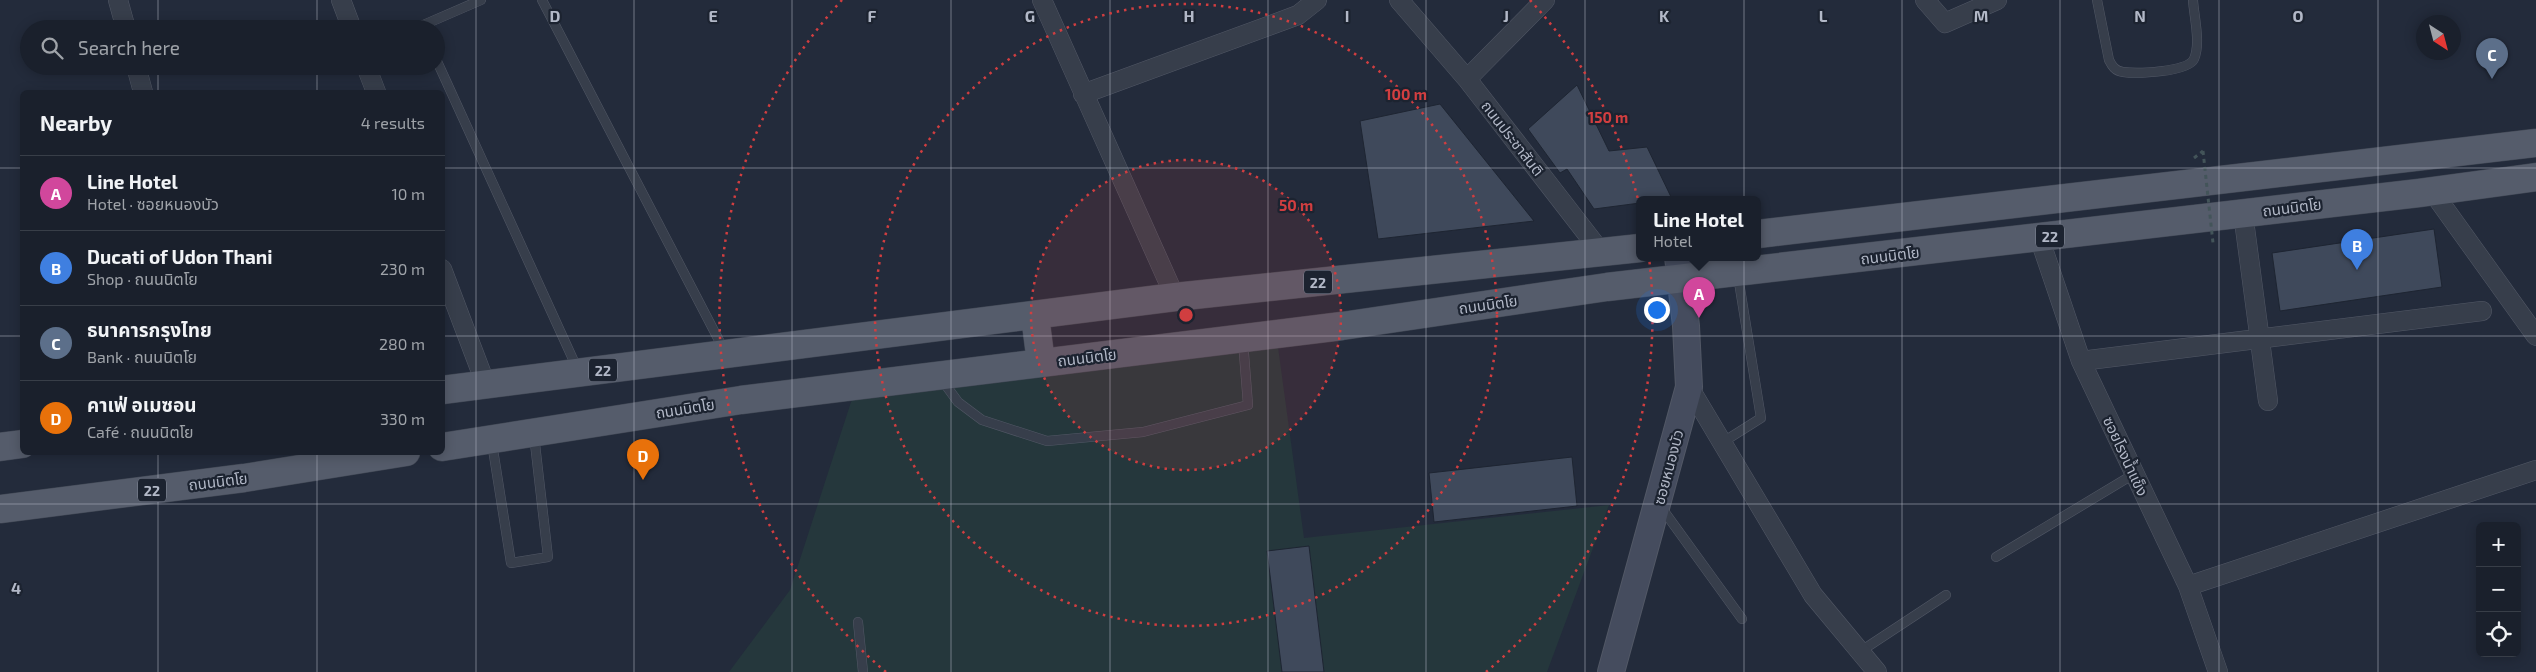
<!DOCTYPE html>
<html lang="en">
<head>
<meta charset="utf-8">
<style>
  :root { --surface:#1a202c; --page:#232834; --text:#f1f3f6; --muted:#9fa3a9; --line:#383e48; --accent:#8aa9f5 }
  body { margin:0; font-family:"Exo 2","Noto Sans Thai",sans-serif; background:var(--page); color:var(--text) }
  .controls { position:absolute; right:15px; bottom:15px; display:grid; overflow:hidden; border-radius:8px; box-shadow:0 2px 12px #0003 }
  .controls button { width:45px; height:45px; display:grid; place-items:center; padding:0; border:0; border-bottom:1px solid var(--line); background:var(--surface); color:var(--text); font:25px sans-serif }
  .compass { position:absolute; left:2416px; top:15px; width:45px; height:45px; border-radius:50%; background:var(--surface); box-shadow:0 2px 12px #0003; rotate:144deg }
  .you { position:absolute; left:1656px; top:309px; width:18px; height:18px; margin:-12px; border:4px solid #fff; border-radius:50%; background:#1a73e8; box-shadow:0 0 0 8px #1a73e833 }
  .badge { display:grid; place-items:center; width:32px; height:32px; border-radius:50%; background:var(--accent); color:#fff; font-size:16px; font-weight:700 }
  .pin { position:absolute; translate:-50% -41px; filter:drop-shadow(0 1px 2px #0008) }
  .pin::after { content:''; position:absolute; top:26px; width:18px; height:15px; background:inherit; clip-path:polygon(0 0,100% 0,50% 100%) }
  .popup { position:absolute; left:1636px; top:196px; width:125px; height:65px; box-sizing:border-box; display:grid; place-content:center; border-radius:8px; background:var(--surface); filter:drop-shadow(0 1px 4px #0005); font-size:16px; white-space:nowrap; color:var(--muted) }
  .popup b { font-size:19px; color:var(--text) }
  .popup::after { content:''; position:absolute; left:50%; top:100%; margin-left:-10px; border:10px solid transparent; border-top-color:var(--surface) }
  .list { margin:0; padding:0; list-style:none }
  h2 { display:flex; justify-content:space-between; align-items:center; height:65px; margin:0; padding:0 20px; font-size:21px }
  h2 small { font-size:16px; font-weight:400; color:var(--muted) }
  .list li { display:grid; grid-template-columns:32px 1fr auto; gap:15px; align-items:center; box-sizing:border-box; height:75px; padding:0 20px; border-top:1px solid var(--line) }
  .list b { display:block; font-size:19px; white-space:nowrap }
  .list p { margin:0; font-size:16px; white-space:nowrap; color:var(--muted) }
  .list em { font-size:16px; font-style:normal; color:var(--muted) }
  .icon { flex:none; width:28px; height:28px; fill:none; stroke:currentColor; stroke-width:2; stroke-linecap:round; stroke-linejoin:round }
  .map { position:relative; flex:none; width:2536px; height:672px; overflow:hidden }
  .search { position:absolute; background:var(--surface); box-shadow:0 2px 12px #0003; left:20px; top:20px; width:425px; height:55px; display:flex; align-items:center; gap:12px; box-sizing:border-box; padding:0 18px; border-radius:28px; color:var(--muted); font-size:19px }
  .panel { position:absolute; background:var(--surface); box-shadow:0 2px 12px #0003; left:20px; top:90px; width:425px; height:365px; border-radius:8px }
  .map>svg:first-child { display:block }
  .green { fill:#25373c }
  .building { fill:#3f495b; stroke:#1e2532 }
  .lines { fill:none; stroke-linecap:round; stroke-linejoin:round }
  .lane-casing { stroke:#525866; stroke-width:10 }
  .street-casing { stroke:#525866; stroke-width:20 }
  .secondary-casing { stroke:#525866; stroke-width:28 }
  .primary-casing { stroke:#404754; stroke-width:29 }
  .path { stroke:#435459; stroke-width:3; stroke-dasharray:4 4; stroke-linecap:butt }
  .lane { stroke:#373e4b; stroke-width:9 }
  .street { stroke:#373e4b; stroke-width:19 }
  .secondary { stroke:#454c5e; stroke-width:26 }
  .primary { stroke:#555c6b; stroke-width:28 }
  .path-bridge { stroke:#435459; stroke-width:3; stroke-dasharray:4 4; stroke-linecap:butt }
  .grid { fill:none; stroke:#b2b8c7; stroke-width:1; stroke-opacity:0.55 }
  .ring { fill:none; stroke:#d13e40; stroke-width:2.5; stroke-dasharray:2.5 5 }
  .labels { text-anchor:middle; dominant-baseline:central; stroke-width:4.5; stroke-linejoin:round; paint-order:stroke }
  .shield { fill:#1c2330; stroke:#858b9a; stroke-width:1 }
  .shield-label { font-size:14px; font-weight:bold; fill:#b2b8c7 }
  .street-label { font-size:15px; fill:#b2b8c7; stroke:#1c2330 }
  .grid-label { font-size:16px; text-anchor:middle; font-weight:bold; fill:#b2b8c7; stroke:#1c2330; stroke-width:4.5; stroke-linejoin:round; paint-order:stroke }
  .centre { fill:#d13e40; stroke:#1c2330; stroke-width:2.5 }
  .ring-label { font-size:15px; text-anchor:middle; font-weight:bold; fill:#d13e40; stroke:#1c2330; stroke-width:4.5; stroke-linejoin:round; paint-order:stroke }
</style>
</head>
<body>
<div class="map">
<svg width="2536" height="672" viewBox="0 0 2536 672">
  <rect width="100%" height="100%" fill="#232b3b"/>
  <path class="green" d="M1278 347 1304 538 1609 505 1547 672H729L790 590 852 399Z"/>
  <path class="building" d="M1577 85 1609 151 1647 147 1672 199H1640V203L1594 209 1567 169 1560 173 1528 129Z
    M1440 104 1534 221 1378 239 1360 121Z
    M2434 229 2442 287 2280 311 2272 253Z
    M1572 457 1577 506 1434 522 1429 473Z
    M1309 546 1324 672H1282L1267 551Z"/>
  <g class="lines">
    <g class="lane-casing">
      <path id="lane" d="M542 0 724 350
        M2097 0 2109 60C2112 66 2115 71 2123 72 2137 74 2188 72 2194 59 2201 43 2194 17 2193 0
        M423 29 421 26 481 0
        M436 59 577 368
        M942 380 958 402 982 420 1047 441 1143 432 1248 405 1243 341
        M1723 442 1761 418 1738 276
        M492 443 511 563 548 557 534 435
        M1661 507 1742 619
        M1996 557 2134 474
        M858 622 863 672
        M1861 651 1946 595"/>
    </g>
    <g class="street-casing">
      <path id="street" d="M118 0 126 29
        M341 0 352 29
        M1042 0 1175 297
        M1399 0 1467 79 1601 252
        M1925 0 1945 23 1997 0
        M136 66 143 92
        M366 66 376 92
        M1467 79 1545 0
        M1083 94 1298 15 1317 0
        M2432 191 2536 336
        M2243 213 2268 401
        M2039 237 2081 361 2188 586 2218 672
        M442 269 486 385
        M2081 361 2482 311
        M1689 387 1813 595 1877 672
        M2188 586 2536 470"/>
    </g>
    <g class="secondary-casing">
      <path id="secondary" d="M1611 672 1689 387 1686 326 1678 257"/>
    </g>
    <g class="primary-casing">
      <path id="primary" d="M1758 234 2536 143
        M1035 316 1041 363
        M442 390 1175 297 1640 248
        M0 447 22 444
        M442 447 741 400 1342 326 1607 287 2419 193 2536 177
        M0 509 244 478 406 452"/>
    </g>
    <path class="path" d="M2194 158 2203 151"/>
    <use href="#lane" class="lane"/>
    <use href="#street" class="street"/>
    <use href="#secondary" class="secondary"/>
    <use href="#primary" class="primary"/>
    <path class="path-bridge" d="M2203 151 2213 243"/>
  </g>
  <path class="grid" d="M158 0V29M317 0V29M476 0V672M634 0V672M792 0V672M951 0V672M1110 0V672M1268 0V672M1426 0V672M1585 0V672M1744 0V672M1902 0V672M2060 0V672M2219 0V672M2378 0V672M158 66V92M317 66V92M0 168H22M442 168H2536M0 336H22M442 336H2536M158 452V672M317 452V672M0 504H2536"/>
  <circle cx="1186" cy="315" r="155" fill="#d13e40" fill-opacity=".12"/>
  <g class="ring">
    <circle cx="1186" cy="315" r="155"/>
    <circle cx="1186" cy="315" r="311"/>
    <path d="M886 672A466 466 0 0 1 842 0M1530 0A466 466 0 0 1 1486 672"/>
  </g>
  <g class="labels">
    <g class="shield">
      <rect x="2036" y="224.5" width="28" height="23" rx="4"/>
      <rect x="1304" y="270.5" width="28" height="23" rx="4"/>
      <rect x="589" y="358.5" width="28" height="23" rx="4"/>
      <rect x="138" y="478.5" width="28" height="23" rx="4"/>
    </g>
    <g class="shield-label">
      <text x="2050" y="236">22</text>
      <text x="1318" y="282">22</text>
      <text x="603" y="370">22</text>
      <text x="152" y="490">22</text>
    </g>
    <g class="street-label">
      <text transform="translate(1513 138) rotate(52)">ถนนประชาสันติ</text>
      <text transform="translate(2292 207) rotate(-7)">ถนนนิตโย</text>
      <text transform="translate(1890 255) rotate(-7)">ถนนนิตโย</text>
      <text transform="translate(1488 304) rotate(-8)">ถนนนิตโย</text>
      <text transform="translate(1087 357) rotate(-7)">ถนนนิตโย</text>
      <text transform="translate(685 408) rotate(-9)">ถนนนิตโย</text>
      <text transform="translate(2126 456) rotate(65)">ซอยโรงน้ำแข็ง</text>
      <text transform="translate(1668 467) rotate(-75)">ซอยหนองบัว</text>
      <text transform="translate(218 481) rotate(-7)">ถนนนิตโย</text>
    </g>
  </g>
  <g class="grid-label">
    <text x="555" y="22">D</text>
    <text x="713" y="22">E</text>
    <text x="872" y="22">F</text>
    <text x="1030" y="22">G</text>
    <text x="1189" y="22">H</text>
    <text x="1347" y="22">I</text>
    <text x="1506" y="22">J</text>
    <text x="1664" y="22">K</text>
    <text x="1823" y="22">L</text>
    <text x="1981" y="22">M</text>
    <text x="2140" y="22">N</text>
    <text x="2298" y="22">O</text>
    <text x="16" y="594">4</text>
  </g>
  <circle cx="1186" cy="315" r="8" class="centre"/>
  <g class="ring-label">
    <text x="1406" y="100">100 m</text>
    <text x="1608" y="123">150 m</text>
    <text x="1296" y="211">50 m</text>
  </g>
</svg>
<div class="controls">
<button>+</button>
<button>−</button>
<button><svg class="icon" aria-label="locate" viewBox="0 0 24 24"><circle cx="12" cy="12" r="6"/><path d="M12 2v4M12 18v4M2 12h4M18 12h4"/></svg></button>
</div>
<svg class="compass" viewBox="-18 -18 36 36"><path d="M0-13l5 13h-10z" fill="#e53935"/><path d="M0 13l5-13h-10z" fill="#9fa3a9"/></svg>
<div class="you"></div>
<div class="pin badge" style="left:1699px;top:318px;background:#d1479c">A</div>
<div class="popup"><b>Line Hotel</b>Hotel</div>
<div class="pin badge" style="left:2357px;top:270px;background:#3f7fe0">B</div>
<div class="pin badge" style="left:2492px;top:79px;background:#5c6f8a">C</div>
<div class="pin badge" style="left:643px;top:480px;background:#e8710a">D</div>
<div class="search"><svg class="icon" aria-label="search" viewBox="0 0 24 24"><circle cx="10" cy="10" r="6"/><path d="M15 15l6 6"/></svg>Search here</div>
<section class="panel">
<h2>Nearby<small>4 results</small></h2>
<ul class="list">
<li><span class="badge" style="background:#d1479c">A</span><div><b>Line Hotel</b><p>Hotel · ซอยหนองบัว</p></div><em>10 m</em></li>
<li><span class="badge" style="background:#3f7fe0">B</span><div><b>Ducati of Udon Thani</b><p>Shop · ถนนนิตโย</p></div><em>230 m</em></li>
<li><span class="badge" style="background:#5c6f8a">C</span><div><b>ธนาคารกรุงไทย</b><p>Bank · ถนนนิตโย</p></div><em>280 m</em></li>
<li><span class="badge" style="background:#e8710a">D</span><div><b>คาเฟ่ อเมซอน</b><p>Café · ถนนนิตโย</p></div><em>330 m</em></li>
</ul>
</section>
</div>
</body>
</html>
